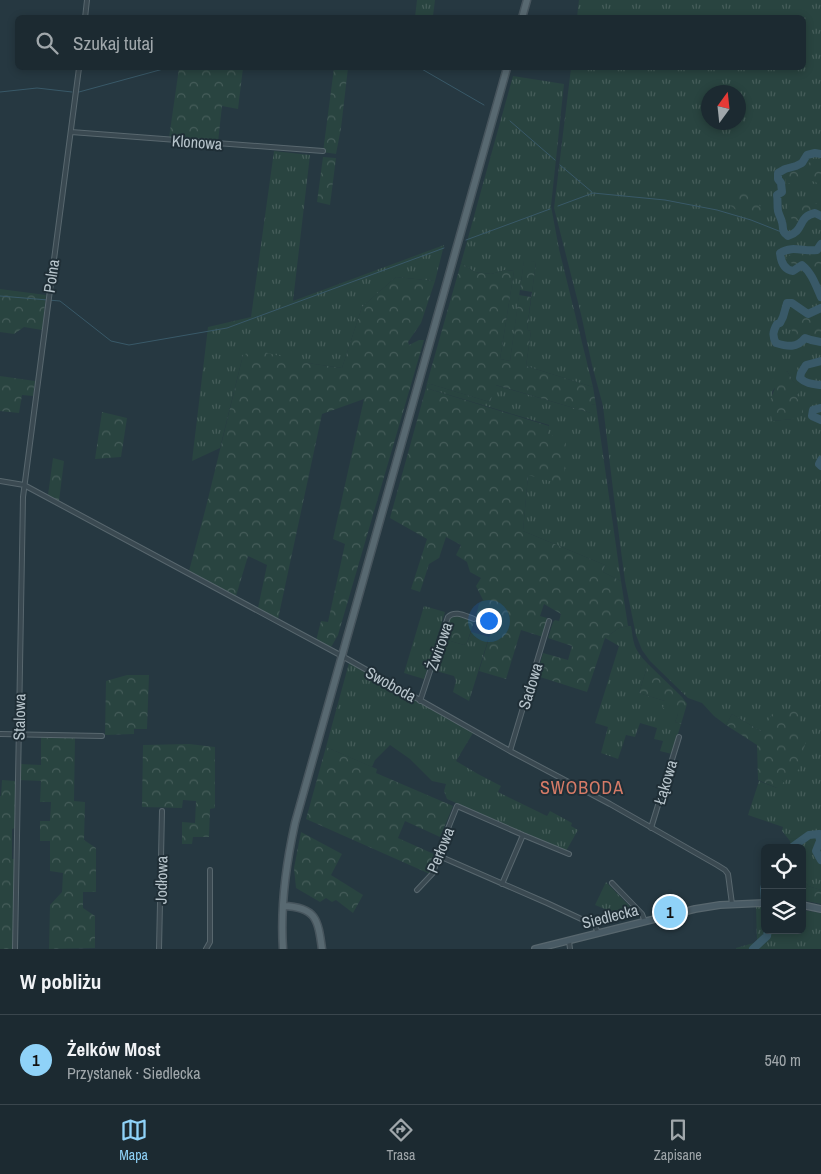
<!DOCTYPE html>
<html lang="pl">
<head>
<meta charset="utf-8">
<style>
  :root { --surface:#1c2a31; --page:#253239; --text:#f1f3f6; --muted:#a0a7ab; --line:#3a464d; --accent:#8fd2f8 }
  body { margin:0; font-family:"Archivo Narrow",sans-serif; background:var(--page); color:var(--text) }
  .controls { position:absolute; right:15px; bottom:15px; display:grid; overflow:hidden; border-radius:8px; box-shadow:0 2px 8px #0003 }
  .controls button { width:45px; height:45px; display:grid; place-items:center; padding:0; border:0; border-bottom:1px solid var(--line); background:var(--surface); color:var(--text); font:25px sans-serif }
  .compass { position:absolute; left:701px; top:85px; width:45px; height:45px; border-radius:50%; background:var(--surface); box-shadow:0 2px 8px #0003; rotate:15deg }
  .you { position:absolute; left:488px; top:620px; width:18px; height:18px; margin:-12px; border:4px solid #fff; border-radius:50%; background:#1a73e8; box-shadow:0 0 0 8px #1a73e833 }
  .badge { display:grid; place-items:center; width:32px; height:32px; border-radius:50%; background:var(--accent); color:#111; font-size:16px; font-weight:700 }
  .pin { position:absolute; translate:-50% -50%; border:2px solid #fff; box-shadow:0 1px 5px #0006 }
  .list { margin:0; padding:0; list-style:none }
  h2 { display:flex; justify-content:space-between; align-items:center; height:65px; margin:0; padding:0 20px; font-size:21px }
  h2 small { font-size:16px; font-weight:400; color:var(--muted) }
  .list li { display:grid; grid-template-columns:32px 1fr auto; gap:15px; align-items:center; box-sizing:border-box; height:90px; padding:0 20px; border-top:1px solid var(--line) }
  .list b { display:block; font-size:19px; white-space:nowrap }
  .list p { margin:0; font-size:16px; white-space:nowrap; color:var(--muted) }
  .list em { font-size:16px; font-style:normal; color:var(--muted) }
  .icon { flex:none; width:28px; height:28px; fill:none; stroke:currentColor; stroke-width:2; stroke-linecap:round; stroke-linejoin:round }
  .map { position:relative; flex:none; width:821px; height:949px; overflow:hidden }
  .search { position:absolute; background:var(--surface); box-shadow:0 2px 8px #0003; left:15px; right:15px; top:15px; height:55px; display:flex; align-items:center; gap:12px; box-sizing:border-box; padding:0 18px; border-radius:8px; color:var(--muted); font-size:19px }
  .sheet { height:155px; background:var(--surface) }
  nav { display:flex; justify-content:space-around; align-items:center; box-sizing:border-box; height:70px; border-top:1px solid var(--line); background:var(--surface); font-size:14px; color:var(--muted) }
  nav a { display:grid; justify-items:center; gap:2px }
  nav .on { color:var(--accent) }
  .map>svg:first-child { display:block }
  .grass { fill:url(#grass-tufts); fill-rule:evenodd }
  .forest { fill:url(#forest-crowns) }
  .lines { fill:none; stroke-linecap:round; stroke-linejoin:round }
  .stream { stroke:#395968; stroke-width:1 }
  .river { stroke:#395968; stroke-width:8 }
  .street-casing { stroke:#58676e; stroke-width:6 }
  .secondary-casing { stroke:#58676e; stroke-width:8 }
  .primary-casing { stroke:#47555d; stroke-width:9 }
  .street { stroke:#3a4951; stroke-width:4 }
  .secondary { stroke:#485a64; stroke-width:5.5 }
  .primary { stroke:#586971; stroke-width:6 }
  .labels { text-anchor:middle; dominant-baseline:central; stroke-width:4; stroke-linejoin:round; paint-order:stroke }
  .street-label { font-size:16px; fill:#b7c4cb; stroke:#1f2e36 }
  .neighbourhood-label { font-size:18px; letter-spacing:1px; fill:#d67b67; stroke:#1f2e36 }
</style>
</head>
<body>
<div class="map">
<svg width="821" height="949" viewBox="0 0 821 949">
  <defs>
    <pattern id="grass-tufts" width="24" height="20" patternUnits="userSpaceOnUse" patternTransform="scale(1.25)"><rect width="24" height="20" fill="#294440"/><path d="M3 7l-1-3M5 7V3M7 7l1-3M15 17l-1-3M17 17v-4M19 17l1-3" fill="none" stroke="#465d5a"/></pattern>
    <pattern id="forest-crowns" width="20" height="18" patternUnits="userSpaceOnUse" patternTransform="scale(1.25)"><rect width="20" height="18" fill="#294440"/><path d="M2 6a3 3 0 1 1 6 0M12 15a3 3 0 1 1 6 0" fill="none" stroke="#465d5a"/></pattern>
  </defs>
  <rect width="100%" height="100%" fill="#263841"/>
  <path class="grass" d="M417 0H435L433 16 439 17H415Z
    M579 0H821V890L808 886 802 872V848H792L790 841 782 831 783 827 748 815 759 781 777 788 800 733V714L762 732 732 714 726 725 714 716 702 703 688 698 650 661 642 650 636 635 625 581 614 498 603 406 592 365 581 314 554 208 571 68H804V18L577 17ZM708 92H738V122H708ZM787 371 793 381 801 389 796 396 798 399 793 419 772 421V392Z
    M513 76 564 84 551 206 559 249 593 387 526 366 531 331 527 330 536 262 524 261 510 361 500 359 514 271 505 270 491 274 475 272 461 263Z
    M274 151 310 155 293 301 444 245 435 281 396 277 362 307 342 368 307 363 243 355 220 448 192 461 208 327 251 317Z
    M427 383 490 402 495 385 591 413V404L596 405 621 581 603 572 605 565 523 531 528 475 547 434 549 425 426 388Z
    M424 606 445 612 424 679 404 673Z
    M628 626H631C634 646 634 649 648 664L639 693 665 701 678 714 675 722 681 724 672 754 660 751 663 741 654 739 657 728 640 723 635 737 626 735 618 759 601 753 608 727 595 723 619 646 605 638 619 628Z
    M471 632 489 637 469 701 453 692 456 681 454 676 436 671 433 672 444 639 464 645 467 643Z
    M349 663 473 733 456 761 478 774 501 786 498 792 547 816 550 811 572 823 571 826 578 830 566 851 447 799 444 791 446 784 432 781 410 759 390 745 375 760 372 767 326 747Z
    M606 882 640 917 629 919 595 905Z
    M756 906 765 907V930H802V910L821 913V949H736V948L757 942Z"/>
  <path class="forest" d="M179 68H243L238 109 222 106 218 142 169 138Z
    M334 68H348L341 128 336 154 323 152Z
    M323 157 336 158 330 205 317 202Z
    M821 159V190L816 182 805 180 786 184 785 175C796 166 807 163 821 159Z
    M747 188 753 191 758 195 759 205 764 210 759 216C746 215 737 213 728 203V198L734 197 737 191Z
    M821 201V216C814 213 808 215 803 220L795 221C788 217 783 209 791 202L817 204Z
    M821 247V291C816 282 812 266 801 263L797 266 787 261 786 257C796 252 805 253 816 253Z
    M524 260 536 262 532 292 520 290Z
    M461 263 475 272 491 274 505 270 514 271 500 359 510 361 519 295 531 297 527 330 531 331 526 366 593 387 596 405 591 404V413L496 385 490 402 427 383Z
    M396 277 435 281 421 323 408 342 409 345 419 340H424L338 635 330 649 316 641 321 621 328 622 345 544 333 539 364 399 322 414 278 619 258 608 267 565 248 556 236 596 189 571 206 507 243 355 264 352 307 363 342 368 362 307Z
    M0 289 46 295 42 330 24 327 14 334 0 332Z
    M821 310V335L807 334 796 338 786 320 803 314 805 315 817 313Z
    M787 371 793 381 802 389 796 396 798 399H803V414L793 419 772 421 769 403 775 388C771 382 772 378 777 373H785Z
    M0 376 35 381 33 396 22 395 19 413 0 411Z
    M426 388 549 426 547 434 566 439 564 485 528 475 523 531 605 565 603 572 621 581 628 626 619 628 605 638 587 692 537 676 543 653 568 660 572 646 548 638 553 622 555 620 559 621 561 614 544 604 540 616 547 618 548 620 543 637 521 630 506 679 479 671 494 622 476 616 479 604 483 600 476 586 481 578 470 572 467 562 456 555 461 545 446 537 439 558 429 564 420 592 411 589 427 539 390 518Z
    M102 412 127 418 121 457 95 459Z
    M53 458 64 461 59 501 48 495Z
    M454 615 474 621 467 643 464 645 444 639 450 616Z
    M648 664 682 697 687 704 681 724 675 722 678 714 663 708 665 701 639 693Z
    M127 675H149L147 729H134V734L105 735 106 681Z
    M794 708 800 714V733L806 740 799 769 777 788 758 780 757 745 726 725 732 714 762 732 772 714Z
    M41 736 75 737 74 801 85 802 84 840 96 848V892H83V908L95 916V948L49 949 50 905 62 892 63 873 50 871V841H40V821H50L51 802H40L41 781 19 780 20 764 41 765Z
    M189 744 215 747V808L210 809 209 837H193L192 844H182V822L195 823 196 801 183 800 182 808 142 807 143 745Z
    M326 747 377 769 376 773 453 806 440 837 405 821 398 838 436 855 430 874 306 819Z
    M2 780 15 781V828L12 829V859H15L13 949H0V796H1Z
    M301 832 342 854 331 875 363 895 353 913 336 900 332 902 326 898 320 902 296 888 294 868Z
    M802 872 808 886 821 890V904L802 900Z"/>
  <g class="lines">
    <path class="stream" d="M420 68 484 105
      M0 92 37 88 72 92
      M79 92 167 68
      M510 121 555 160
      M560 165 592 192
      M558 206 593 193 665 200 717 210 751 220 784 233
      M466 240 550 209
      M0 296 60 301 111 341 129 345 227 328 444 248"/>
    <path class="river" d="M821 154 815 153 807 155 802 163 796 166 785 169 778 173V179L781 183 782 192 777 195C778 200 777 206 778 211 779 215 781 218 782 222 784 229 781 231 788 236 805 231 797 217 815 213L821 216
      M821 244 817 250C804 252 792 245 780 253 781 262 784 270 793 271L802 265C812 273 816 286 821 297
      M821 308 808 314 792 303H787L783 317 780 323 777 324C773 331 772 336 776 343 788 347 797 348 805 338L811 340 821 342
      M821 361 806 365 801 373 800 378C806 384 813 384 821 385
      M821 408 813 410 812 416 821 420
      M821 460 819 464 821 466
      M791 848 809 835 819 834 820 841 816 851 821 860
      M765 885 764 889 765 903
      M753 949 767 936 768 930"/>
    <g class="street-casing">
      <path id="street" d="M85 18 87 0
        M71 132 323 151
        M0 481 24 485 342 656 510 751 610 804 717 865 725 870 728 874 732 904
        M420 701 448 617C455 610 465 616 474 619
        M0 734 102 736
        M510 751 549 621
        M651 828 679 737
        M439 856 547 903 592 924 595 926 598 933
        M612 883 642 914 645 922
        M502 884 523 835
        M417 890 433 873 443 841 457 806 523 835 569 854
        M569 941 570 949
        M15 949 23 497 79 68
        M159 949 162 811
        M206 949 210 942V870"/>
    </g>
    <g class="secondary-casing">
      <path id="secondary" d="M802 905 821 909
        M535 949 695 909 720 905 765 903"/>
    </g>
    <g class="primary-casing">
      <path id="primary" d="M522 18 527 0
        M283 906C316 907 318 919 322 949
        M283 949C280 906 286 864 295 823L507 68"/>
    </g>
    <use href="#street" class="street"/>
    <use href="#secondary" class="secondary"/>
    <use href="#primary" class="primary"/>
  </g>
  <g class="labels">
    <g class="street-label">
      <text transform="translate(197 142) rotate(4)">Klonowa</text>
      <text transform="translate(51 276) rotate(-82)">Polna</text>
      <text transform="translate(439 646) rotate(-71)">Żwirowa</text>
      <text transform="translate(391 684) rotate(29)">Swoboda</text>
      <text transform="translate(530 686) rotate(-73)">Sadowa</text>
      <text transform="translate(19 717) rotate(-89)">Stalowa</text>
      <text transform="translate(665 782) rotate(-73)">Łąkowa</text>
      <text transform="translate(440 850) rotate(-68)">Perłowa</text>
      <text transform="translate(161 880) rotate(-89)">Jodłowa</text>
      <text transform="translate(610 916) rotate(-14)">Siedlecka</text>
    </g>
    <g class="neighbourhood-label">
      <text x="582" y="787">SWOBODA</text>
    </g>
  </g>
</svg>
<div class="controls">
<button><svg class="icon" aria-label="locate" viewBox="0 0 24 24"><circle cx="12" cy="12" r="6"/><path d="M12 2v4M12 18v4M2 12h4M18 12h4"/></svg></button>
<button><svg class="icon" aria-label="layers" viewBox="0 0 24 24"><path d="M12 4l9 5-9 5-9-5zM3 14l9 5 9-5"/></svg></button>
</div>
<svg class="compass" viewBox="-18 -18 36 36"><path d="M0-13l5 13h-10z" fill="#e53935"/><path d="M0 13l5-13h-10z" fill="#a0a7ab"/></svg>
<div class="you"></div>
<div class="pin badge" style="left:670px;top:912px">1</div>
<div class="search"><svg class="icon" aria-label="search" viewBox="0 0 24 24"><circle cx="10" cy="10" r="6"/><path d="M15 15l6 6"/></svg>Szukaj tutaj</div>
</div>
<section class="sheet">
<h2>W pobliżu<small></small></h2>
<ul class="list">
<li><span class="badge">1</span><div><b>Żelków Most</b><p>Przystanek · Siedlecka</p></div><em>540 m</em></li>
</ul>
</section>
<nav>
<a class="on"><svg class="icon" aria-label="map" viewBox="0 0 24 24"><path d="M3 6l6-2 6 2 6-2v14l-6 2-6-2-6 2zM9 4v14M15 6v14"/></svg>Mapa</a>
<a><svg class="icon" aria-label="directions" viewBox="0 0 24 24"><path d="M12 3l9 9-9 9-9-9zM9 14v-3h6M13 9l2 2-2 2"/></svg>Trasa</a>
<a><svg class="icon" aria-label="saved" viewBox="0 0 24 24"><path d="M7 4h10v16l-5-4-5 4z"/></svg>Zapisane</a>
</nav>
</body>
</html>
